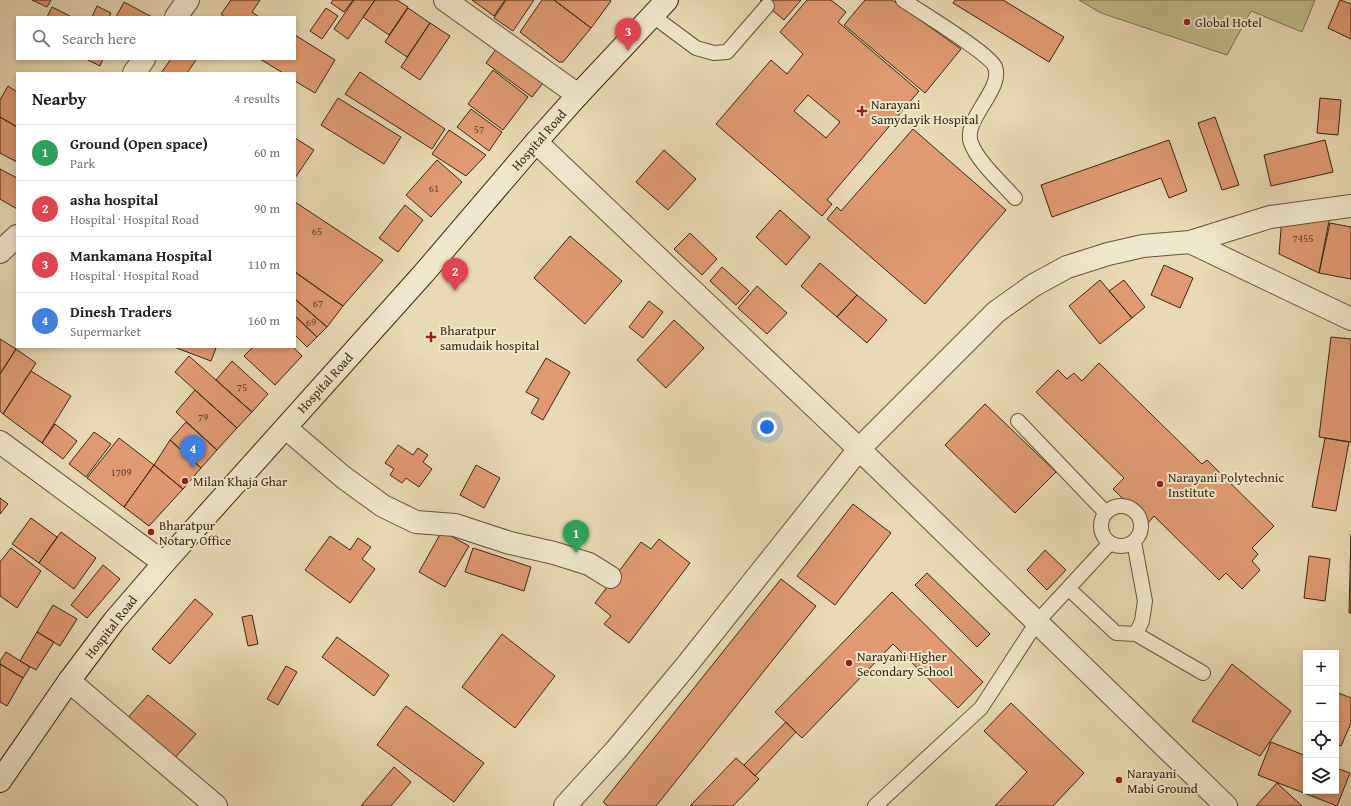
<!DOCTYPE html>
<html lang="en">
<head>
<meta charset="utf-8">
<style>
  :root { --surface:#fff; --page:#f2f2f2; --text:#202124; --muted:#757577; --line:#e0e0e0; --accent:#7c3aed }
  body { margin:0; font-family:"Gentium Book Plus",serif; background:var(--page); color:var(--text) }
  .controls { position:absolute; right:12px; bottom:12px; display:grid; overflow:hidden; border-radius:0px; box-shadow:0 2px 6px #0003 }
  .controls button { width:36px; height:36px; display:grid; place-items:center; padding:0; border:0; border-bottom:1px solid var(--line); background:var(--surface); color:var(--text); font:20px sans-serif }
  .you { position:absolute; left:767px; top:427px; width:14px; height:14px; margin:-10px; border:3px solid #fff; border-radius:50%; background:#1a73e8; box-shadow:0 0 0 6px #1a73e833 }
  .badge { display:grid; place-items:center; width:26px; height:26px; border-radius:50%; background:var(--accent); color:#fff; font-size:13px; font-weight:700 }
  .pin { position:absolute; translate:-50% -33px; filter:drop-shadow(0 1px 2px #0008) }
  .pin::after { content:''; position:absolute; top:21px; width:14px; height:12px; background:inherit; clip-path:polygon(0 0,100% 0,50% 100%) }
  .list { margin:0; padding:0; list-style:none }
  h2 { display:flex; justify-content:space-between; align-items:center; height:52px; margin:0; padding:0 16px; font-size:17px }
  h2 small { font-size:13px; font-weight:400; color:var(--muted) }
  .list li { display:grid; grid-template-columns:26px 1fr auto; gap:12px; align-items:center; box-sizing:border-box; height:56px; padding:0 16px; border-top:1px solid var(--line) }
  .list b { display:block; font-size:15px; white-space:nowrap }
  .list p { margin:0; font-size:13px; white-space:nowrap; color:var(--muted) }
  .list em { font-size:13px; font-style:normal; color:var(--muted) }
  .icon { flex:none; width:22px; height:22px; fill:none; stroke:currentColor; stroke-width:2; stroke-linecap:round; stroke-linejoin:round }
  .map { position:relative; flex:none; width:1351px; height:806px; overflow:hidden }
  .search { position:absolute; background:var(--surface); box-shadow:0 2px 6px #0003; left:16px; top:16px; width:280px; height:44px; display:flex; align-items:center; gap:10px; box-sizing:border-box; padding:0 14px; border-radius:0px; color:var(--muted); font-size:15px }
  .panel { position:absolute; background:var(--surface); box-shadow:0 2px 6px #0003; left:16px; top:72px; width:280px; height:276px; border-radius:0px }
  .map>svg:first-child { display:block }
  .green { fill:#bdbd87; stroke:#7a724c }
  .building { fill:#e19a70; stroke:#372712; fill-rule:evenodd }
  .lines { fill:none; stroke-linecap:round; stroke-linejoin:round }
  .lane-casing { stroke:#63543a; stroke-width:16 }
  .street-casing { stroke:#63543a; stroke-width:24 }
  .secondary-casing { stroke:#372712; stroke-width:24 }
  .lane { stroke:#efe7ce; stroke-width:14 }
  .street { stroke:#efe7ce; stroke-width:22 }
  .secondary { stroke:#efe7ce; stroke-width:22 }
  .poi-dot { fill:#8f2418; stroke:#efe7ce; stroke-width:1.5 }
  .labels { text-anchor:middle; dominant-baseline:central; stroke-width:4; stroke-linejoin:round; paint-order:stroke }
  .number-label { font-size:11px; fill:#62442a }
  .poi-label { font-size:13px; fill:#372712; stroke:#efe7ce; text-anchor:start }
  .street-label { font-size:13px; fill:#372712; stroke:#efe7ce }
</style>
</head>
<body>
<div class="map">
<svg width="1351" height="806" viewBox="0 0 1351 806">
  <rect width="100%" height="100%" fill="#e7dab4"/>
  <filter id="stains"><feTurbulence type="fractalNoise" baseFrequency=".005" numOctaves="4"/><feColorMatrix values="0 0 0 0 .2 0 0 0 0 .09 0 0 0 0 .02 0 0 0 .5 -.17"/></filter>
  <radialGradient id="worn" r=".72"><stop offset=".6" stop-color="#630" stop-opacity="0"/><stop offset="1" stop-color="#630" stop-opacity=".3"/></radialGradient>
  <path class="green" d="M1079 0H1315L1302 32 1251 11 1227 55 1101 13Z"/>
  <path class="building" d="M32 0H51L47 7Z
    M231 0H260L252 12 259 17H225L221 14Z
    M333 0H353L344 12 331 3Z
    M354 0H375L348 39 334 29Z
    M375 0H397L408 7 389 35 363 17Z
    M472 0H505L494 16Z
    M506 0H534L513 31 494 18Z
    M542 0H554L591 28 563 62H559L520 32Z
    M554 0H610L611 1 591 28Z
    M760 0H801L784 20Z
    M807 0H831L846 12 838 22 919 91 827 200 832 204 822 216 716 124 771 60 787 74 803 54 780 32ZM808 95 840 122 826 138 794 111Z
    M865 0H892L961 49 925 93 844 25Z
    M955 0H1003L1064 37 1049 62 953 3Z
    M1340 0 1351 4V39L1328 28Z
    M124 2 152 17H116Z
    M97 6 111 13 109 17H92Z
    M52 7 72 17H47Z
    M326 8 338 16 322 39 310 31Z
    M408 8 430 23 407 57 385 42Z
    M430 23 450 36 420 80 401 67Z
    M295 35 335 60 315 93 295 81V73H283L260 59H295Z
    M497 48 543 83 532 97 486 63Z
    M86 59H103L100 66Z
    M171 59H194L196 60 187 73H161Z
    M493 70 528 97 503 130 468 104Z
    M360 72 445 129 432 149 345 94Z
    M8 86 17 92V127L0 117V100Z
    M338 98 401 137 384 164 321 125Z
    M1320 98 1341 100 1338 135 1317 133Z
    M471 109 502 132 489 151 457 127Z
    M0 117 17 127V162L0 153Z
    M1215 117 1239 185 1222 190 1198 123Z
    M913 129 1006 210 925 304 827 219 837 207 841 211Z
    M449 130 486 155 466 176 432 154Z
    M295 138 314 150 295 178Z
    M1169 140 1187 191 1169 198 1161 178 1052 217 1041 185Z
    M1325 140 1333 172 1271 186 1264 155Z
    M664 150 696 179 668 210 636 182Z
    M437 160 462 182 431 217 406 195Z
    M0 169 17 178V209L0 199Z
    M295 202 383 260 343 306 295 272Z
    M405 205 423 220 398 252 379 238Z
    M780 210 810 237 786 265 756 237Z
    M1330 216 1319 273 1279 254 1282 217Z
    M1330 223 1351 227V279L1319 273Z
    M690 233 717 259 702 275 674 249Z
    M570 236 622 281 585 324 534 278Z
    M820 263 857 295 837 317 801 286Z
    M1164 265 1193 278 1180 308 1151 295Z
    M722 267 749 291 736 305 710 281Z
    M295 272 343 306 327 327 295 299Z
    M1100 280 1132 318 1100 344 1069 306Z
    M1124 280 1145 307 1132 318 1109 291Z
    M757 286 787 313 767 334 738 308Z
    M857 295 887 320 867 343 837 317Z
    M295 299 327 327 317 337 295 316Z
    M649 301 663 312 643 338 629 327Z
    M295 316 317 337 307 347 295 335Z
    M674 320 704 348 666 388 637 360Z
    M1331 337 1351 339V442L1319 437Z
    M0 339 16 349 0 374Z
    M174 347H212L216 348 211 361Z
    M253 347H293L302 356 275 385 244 356Z
    M16 349 36 363 3 414 0 411V374Z
    M189 356 252 412 237 428 175 372Z
    M546 358 570 372 543 420 531 413 539 399 526 392Z
    M232 361 268 394 252 412 216 380Z
    M1099 363 1202 464 1207 460 1274 526 1252 548 1258 554 1252 561 1260 570 1242 589 1226 573 1219 580 1154 516 1148 523 1113 489 1124 478 1036 392 1058 370 1067 379 1074 373 1082 381Z
    M31 371 71 396 42 443 3 414Z
    M195 390 237 428 217 450 176 412Z
    M985 404 1056 472 1015 513 945 445Z
    M186 422 217 450 201 468 170 440Z
    M55 424 77 441 63 459 42 443Z
    M94 432 111 444 86 477 69 464Z
    M119 438 154 465 124 507 87 478Z
    M1325 438 1349 442 1336 511 1312 507Z
    M170 440 201 468 183 489 154 465Z
    M398 445 413 455 418 448 428 455 423 462 432 469 419 487 406 478 402 483 390 475 394 469 385 463Z
    M154 465 183 489 149 526 124 507Z
    M476 465 500 478 484 508 460 495Z
    M0 498 8 504 0 514Z
    M853 504 891 533 835 605 797 576Z
    M31 518 57 537 39 563 12 544Z
    M442 531 469 546 445 587 419 572Z
    M61 532 96 558 74 589 39 563Z
    M1351 534V613H1349Z
    M330 536 350 550 358 538 371 547 362 559 375 569 350 603 305 570Z
    M659 539 690 563 629 643 604 624 611 616 595 603 641 542 651 549Z
    M11 548 41 571 17 608 0 596V562Z
    M473 548 531 567 524 591 465 572Z
    M1045 550 1066 570 1047 590 1027 570Z
    M1309 556 1330 559 1325 601 1304 598Z
    M103 565 120 579 87 618 71 605Z
    M927 573 990 634 977 647 915 585Z
    M781 579 816 606 656 806H608L603 802Z
    M892 592 983 682 958 708 893 644 802 738 775 712Z
    M195 599 213 614 170 664 152 649Z
    M53 605 77 619 60 646 37 632Z
    M252 615 258 644 248 646 242 617Z
    M37 632 54 642 36 670 20 661Z
    M502 634 555 676 515 728 462 687Z
    M337 637 389 675 374 696 322 657Z
    M6 652 30 667 23 678 0 664V661Z
    M0 664 23 678 7 706 0 702Z
    M1232 664 1291 711 1260 756 1192 721Z
    M286 666 297 672 278 705 267 699Z
    M1336 692 1351 698V723L1341 746 1336 744Z
    M148 695 196 734 173 760 124 722Z
    M1011 703 1084 773 1053 806H995L1027 772 984 731Z
    M406 706 484 763 454 802 377 745Z
    M786 722 796 732 755 776 744 765Z
    M1271 742 1306 756V791H1336V768L1350 773 1337 806 1258 775Z
    M736 758 759 779 733 806H690Z
    M394 767 411 782 391 806H361Z
    M1277 783 1302 806H1256Z"/>
  <g class="lines">
    <g class="lane-casing">
      <path id="lane" d="M903 0C919 11 989 53 995 67 1004 89 962 120 971 143 978 162 1001 182 1015 198
        M653 16 696 48 714 53 727 52 767 6
        M1018 421 1106 513
        M1101 526a20 20 0 1 1 40 0a20 20 0 1 1-40 0Z
        M1134 542 1145 601 1142 621 1136 634
        M1069 589 1116 633 1136 634 1203 673
        M875 806 981 708 1037 622 1110 543"/>
    </g>
    <g class="street-casing">
      <path id="street" d="M445 0 578 95
        M176 17 188 0
        M134 73 144 59
        M536 142 859 449 1226 806
        M1190 242 1351 319
        M0 252 17 236
        M286 428 343 477 383 506 416 522 455 525 510 543 554 553 589 564 610 577
        M0 442 164 563
        M69 681 216 806
        M565 806 616 750 686 666 859 449 996 312 1034 285 1067 267 1108 254 1143 246 1190 242 1270 217 1351 206"/>
    </g>
    <g class="secondary-casing">
      <path id="secondary" d="M0 781 69 681 114 621 164 563 424 273 536 142 578 95 667 0"/>
    </g>
    <use href="#lane" class="lane"/>
    <use href="#street" class="street"/>
    <use href="#secondary" class="secondary"/>
  </g>
  <g class="poi-dot">
    <circle cx="1187" cy="22" r="4"/>
    <path d="M860 105h4v4h4v4h-4v4h-4v-4h-4v-4h4z"/>
    <path d="M429 331h4v4h4v4h-4v4h-4v-4h-4v-4h4z"/>
    <circle cx="185" cy="481" r="4"/>
    <circle cx="1160" cy="484" r="4"/>
    <circle cx="151" cy="532" r="4"/>
    <circle cx="849" cy="663" r="4"/>
    <circle cx="1119" cy="780" r="4"/>
  </g>
  <g class="labels">
    <g class="number-label">
      <text x="479" y="129">57</text>
      <text x="434" y="188">61</text>
      <text x="317" y="231">65</text>
      <text x="1303" y="238">7455</text>
      <text x="318" y="303">67</text>
      <text x="311" y="322">69</text>
      <text x="242" y="387">75</text>
      <text x="203" y="417">79</text>
      <text x="121" y="472">1709</text>
    </g>
    <g class="poi-label">
      <text x="1195" y="22">Global Hotel</text>
      <text x="871" y="104">Narayani<tspan x="871" dy="15">Samydayik Hospital</tspan></text>
      <text x="440" y="330">Bharatpur<tspan x="440" dy="15">samudaik hospital</tspan></text>
      <text x="1168" y="477">Narayani Polytechnic<tspan x="1168" dy="15">Institute</tspan></text>
      <text x="193" y="481">Milan Khaja Ghar</text>
      <text x="159" y="525">Bharatpur<tspan x="159" dy="15">Notary Office</tspan></text>
      <text x="857" y="656">Narayani Higher<tspan x="857" dy="15">Secondary School</tspan></text>
      <text x="1127" y="773">Narayani<tspan x="1127" dy="15">Mabi Ground</tspan></text>
    </g>
    <g class="street-label">
      <text transform="translate(539 140) rotate(-49)">Hospital Road</text>
      <text transform="translate(325 383) rotate(-48)">Hospital Road</text>
      <text transform="translate(111 627) rotate(-52)">Hospital Road</text>
    </g>
  </g>
  <rect width="100%" height="100%" filter="url(#stains)"/>
  <rect width="100%" height="100%" fill="url(#worn)"/>
</svg>
<div class="controls">
<button>+</button>
<button>−</button>
<button><svg class="icon" aria-label="locate" viewBox="0 0 24 24"><circle cx="12" cy="12" r="6"/><path d="M12 2v4M12 18v4M2 12h4M18 12h4"/></svg></button>
<button><svg class="icon" aria-label="layers" viewBox="0 0 24 24"><path d="M12 4l9 5-9 5-9-5zM3 14l9 5 9-5"/></svg></button>
</div>
<div class="you"></div>
<div class="pin badge" style="left:576px;top:553px;background:#2e9e5b">1</div>
<div class="pin badge" style="left:455px;top:291px;background:#e0444e">2</div>
<div class="pin badge" style="left:628px;top:51px;background:#e0444e">3</div>
<div class="pin badge" style="left:193px;top:468px;background:#3f7fe0">4</div>
<div class="search"><svg class="icon" aria-label="search" viewBox="0 0 24 24"><circle cx="10" cy="10" r="6"/><path d="M15 15l6 6"/></svg>Search here</div>
<section class="panel">
<h2>Nearby<small>4 results</small></h2>
<ul class="list">
<li><span class="badge" style="background:#2e9e5b">1</span><div><b>Ground (Open space)</b><p>Park</p></div><em>60 m</em></li>
<li><span class="badge" style="background:#e0444e">2</span><div><b>asha hospital</b><p>Hospital · Hospital Road</p></div><em>90 m</em></li>
<li><span class="badge" style="background:#e0444e">3</span><div><b>Mankamana Hospital</b><p>Hospital · Hospital Road</p></div><em>110 m</em></li>
<li><span class="badge" style="background:#3f7fe0">4</span><div><b>Dinesh Traders</b><p>Supermarket</p></div><em>160 m</em></li>
</ul>
</section>
</div>
</body>
</html>
